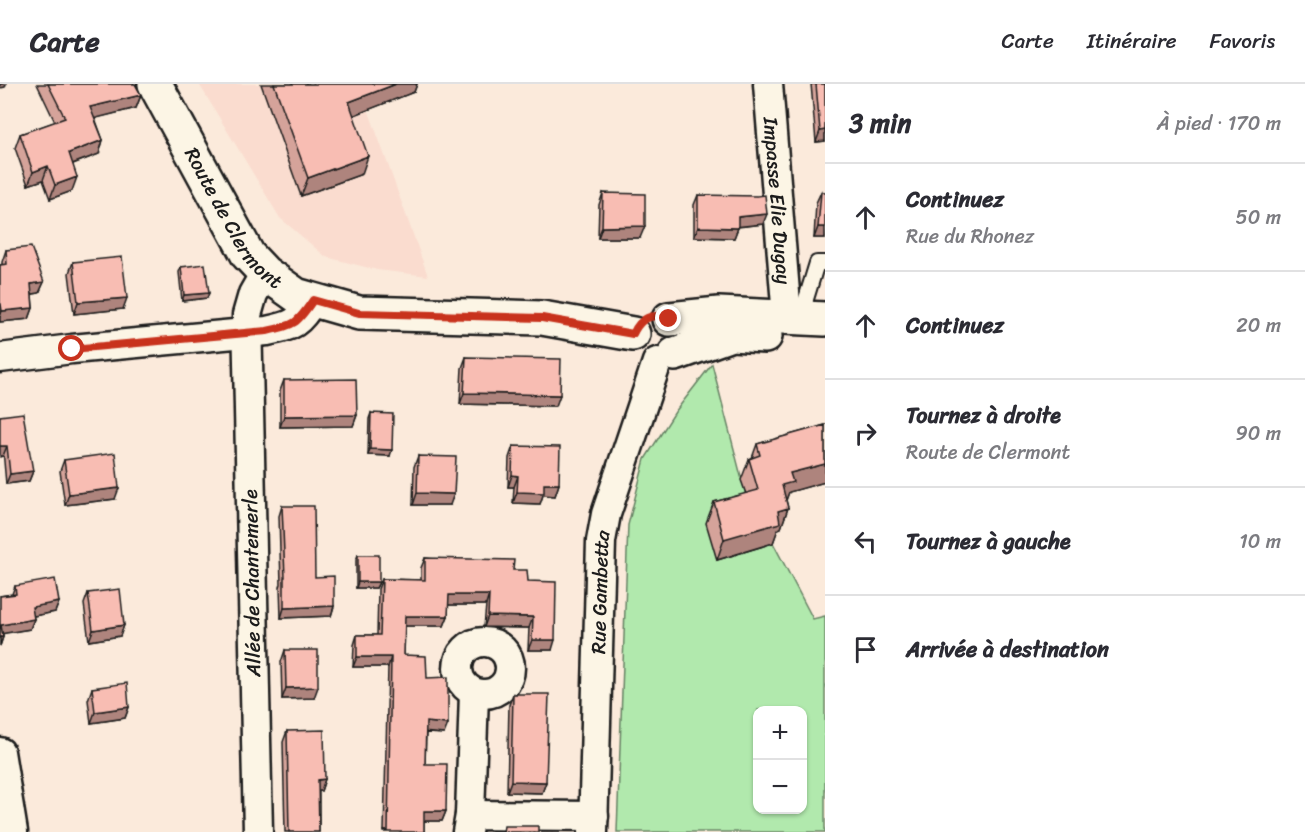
<!DOCTYPE html>
<html lang="fr">
<head>
<meta charset="utf-8">
<style>
  :root { --surface:#fff; --page:#f7f7f7; --text:#2b2b33; --muted:#7c7c81; --line:#e1e1e2 }
  body { margin:0; font-family:Sriracha,sans-serif; background:var(--page); color:var(--text) }
  .controls { position:absolute; right:18px; bottom:18px; display:grid; overflow:hidden; border-radius:12px; box-shadow:0 2px 4px #0004 }
  .controls button { width:54px; height:54px; display:grid; place-items:center; padding:0; border:0; border-bottom:2px solid var(--line); background:var(--surface); color:var(--text); font:30px sans-serif }
  .stop { position:absolute; width:18px; height:18px; margin:-14px; border:4px solid #c8321e; border-radius:50%; background:#fff }
  .stop.end { background:#c8321e; border-color:#fff; box-shadow:0 2px 6px #0008 }
  .list { margin:0; padding:0; list-style:none }
  h2 { display:flex; justify-content:space-between; align-items:center; height:78px; margin:0; padding:0 24px; font-size:26px }
  h2 small { font-size:20px; font-weight:400; color:var(--muted) }
  .list li { display:grid; grid-template-columns:39px 1fr auto; gap:18px; align-items:center; box-sizing:border-box; height:108px; padding:0 24px; border-top:2px solid var(--line) }
  .list b { display:block; font-size:22px; white-space:nowrap }
  .list p { margin:0; font-size:20px; white-space:nowrap; color:var(--muted) }
  .list em { font-size:20px; font-style:normal; color:var(--muted) }
  .icon { flex:none; width:33px; height:33px; fill:none; stroke:currentColor; stroke-width:2; stroke-linecap:round; stroke-linejoin:round }
  .map { position:relative; flex:none; width:825px; height:748px; overflow:hidden }
  header { display:flex; align-items:center; gap:36px; box-sizing:border-box; height:84px; padding:0 30px; background:var(--surface); border-bottom:2px solid var(--line) }
  header strong { font-size:28px }
  nav { display:flex; gap:33px; margin-inline-start:auto; font-size:21px }
  main { display:flex }
  aside { flex:1; background:var(--surface) }
  .map>svg:first-child { display:block }
  .built { fill:#fadccf }
  .green { fill:#b1e9ad; stroke:#668264; stroke-width:1.5; fill-rule:evenodd }
  .lines { fill:none; stroke-linecap:round; stroke-linejoin:round }
  .service-casing { stroke:#1c1c1c; stroke-width:18 }
  .minor-casing { stroke:#1c1c1c; stroke-width:33 }
  .secondary-casing { stroke:#1c1c1c; stroke-width:38 }
  .service { stroke:#fcf5e5; stroke-width:14 }
  .minor { stroke:#fcf5e5; stroke-width:28 }
  .secondary { stroke:#fcf5e5; stroke-width:33 }
  .wall { fill:#d5a39a; stroke:#1c1c1c; stroke-width:1.5 }
  .shaded-wall { fill:#ae847d; stroke:#1c1c1c; stroke-width:1.5 }
  .building { fill:#f8bdb3; stroke:#1c1c1c; stroke-width:1.5 }
  .route { stroke:#c8321e; stroke-width:8 }
  .labels { text-anchor:middle; dominant-baseline:central; stroke-width:4.5; stroke-linejoin:round; paint-order:stroke }
  .street-label { font-size:20px; fill:#1c1c1c; stroke:#fcf5e5 }
</style>
</head>
<body>
<header>
<strong>Carte</strong>
<nav><a>Carte</a><a>Itinéraire</a><a>Favoris</a></nav>
</header>
<main>
<div class="map">
<svg width="825" height="748" viewBox="0 0 825 748">
  <rect width="100%" height="100%" fill="#fbeadb"/>
  <filter id="ink" filterUnits="userSpaceOnUse"><feTurbulence type="fractalNoise" baseFrequency=".0167" numOctaves="2"/><feDisplacementMap in="SourceGraphic" scale="12" xChannelSelector="R" yChannelSelector="G"/><feConvolveMatrix kernelMatrix="1 2 1 2 8 2 1 2 1" color-interpolation-filters="sRGB"/></filter>
  <g filter="url(#ink)">
    <path class="built" d="M199 0H359L428 192 377 186 326 173 280 134Z"/>
    <path class="green" d="M712 280 750 427 717 475 773 459 813 535 825 532V748H617L628 441 645 375 675 328ZM758 626H802V726H758Z"/>
    <g class="lines">
      <g class="service-casing">
        <path id="service" d="M805 234 806 215 817 179H825"/>
      </g>
      <g class="minor-casing">
        <g id="minor">
          <path id="s1" d="M768 0 787 233"/>
          <path d="M0 274 72 265 267 247C295 241 297 240 313 216"/>
          <circle cx="484" cy="584" r="26"/>
          <path d="M0 668 13 748"/>
          <path d="M470 731 474 609"/>
          <path d="M258 748 247 231 253 210 265 189"/>
          <path d="M467 748 470 731 594 732"/>
          <path id="s2" d="M593 748 601 457 606 430 657 278"/>
        </g>
      </g>
      <g class="secondary-casing">
        <g id="secondary">
          <path id="s3" d="M155 0 248 171 265 189 296 211 359 229 542 234 633 250"/>
          <path d="M669 235 719 230 825 235"/>
          <path d="M675 270 731 250 765 252"/>
        </g>
      </g>
      <use href="#service" class="service"/>
      <use href="#minor" class="minor"/>
      <use href="#secondary" class="secondary"/>
    </g>
    <path class="wall" d="M37 0H135L141 11 136 24 95 34 103 56 99 70 73 80 72 107 50 115 43 96 28 101 15 64 20 50 55 38Z
      M261 0H417L414 8 354 31 362 90 301 112Z
      M811 0H825V57L816 58Z
      M821 108 825 154H814L816 119Z
      M603 109 640 154H598L599 121Z
      M698 111 763 140 738 143 734 154 694 153V121Z
      M6 166 44 198 39 209 32 210 33 224 29 235 0 238V181H2V178Z
      M73 178 123 225 74 230 69 189Z
      M181 183 207 214 182 217 179 188Z
      M466 273 556 322 460 320 462 284Z
      M284 296 357 331 353 342 280 343V307Z
      M371 329 390 372 368 371 369 335Z
      M0 332 33 387 29 397 6 400Z
      M825 341V398L789 408 786 416 788 424 781 444 778 445 773 459 717 476 706 439 714 418 746 410 741 396 749 375 752 374 757 360Z
      M513 362 559 400 555 412 543 411 540 420 513 419 514 403H508L509 374Z
      M418 372 450 421H413L414 383Z
      M64 376 115 415 65 421 60 387Z
      M282 422 315 493 334 522 331 532 281 534 280 503 281 500 279 432Z
      M358 471 379 498 376 504H356V476Z
      M425 474 513 486 528 497 552 566H528L529 544 484 543 486 521H448V532L444 542H405L404 571 427 594 444 650 426 649 425 680 446 727 442 737H424V748L384 747 388 583H353L354 561 357 551H377L378 505 382 495 421 496V484Z
      M15 502 59 518 55 528 33 532 34 535 30 545 3 549V553L0 562V512L12 510Z
      M88 509 124 541 120 552 89 557 84 520Z
      M285 566 314 614 282 615 281 578Z
      M92 604 129 623 125 634 91 639 88 616Z
      M513 610 546 698 542 709 507 708 509 621Z
      M287 647 325 695 321 707H319V748H285L283 658Z"/>
    <path class="shaded-wall" d="M0 0H6L5 3 0 4Z
      M396 0H417L414 8 342 36 349 18Z
      M141 11 136 24 85 37 90 23Z
      M825 46V57L816 58 820 47Z
      M103 56 99 70 64 83 69 69Z
      M368 72 362 90 301 112 308 94Z
      M48 82 43 96 28 101 33 88Z
      M77 93 72 107 50 115 55 101Z
      M767 130 763 140 735 143 738 133Z
      M645 142 640 154H598L602 143Z
      M698 143 738 144 734 154 694 153Z
      M818 143H825V154H814Z
      M44 198 39 209 27 211 31 200Z
      M209 209 207 214 182 217 184 211Z
      M127 214 123 225 74 230 78 218Z
      M33 224 29 235 0 238V233L2 227Z
      M464 309 560 311 556 322 460 320Z
      M357 331 353 342 280 343 284 332Z
      M0 362H7L3 372 0 373Z
      M370 365 392 366 390 372 368 371Z
      M825 380V398L789 408 785 419 782 401 790 389Z
      M33 387 29 397 6 400 10 390Z
      M512 391 518 392 514 403H508Z
      M544 400H559L555 412 543 411 540 420 513 419 517 408Z
      M119 404 115 415 65 421 69 410Z
      M417 409 454 410 450 421H413Z
      M788 424 781 444 778 445 773 459 717 476 724 455 778 427Z
      M358 498H379L376 504H356Z
      M449 511H489L486 521H445Z
      M59 518 55 528 28 533 32 523Z
      M334 522 331 532 281 534 284 524Z
      M405 532H448L444 542H401Z
      M488 532 533 533 529 544 484 543Z
      M34 535 30 545 0 550 1 541Z
      M124 541 120 552 89 557 93 546Z
      M0 553H3L0 562Z
      M532 556H555L552 566H528Z
      M357 573H391L388 583H353Z
      M318 603 314 614 282 615 286 604Z
      M129 623 125 634 91 639 95 628Z
      M426 638 448 640 444 650 422 648Z
      M325 695 321 707H314L318 696Z
      M511 697 546 698 542 709 507 708Z
      M424 727H446L442 737H420Z"/>
    <path class="building" d="M48 0H135L141 11 90 23 103 56 69 69 77 93 55 101 48 82 33 88 20 50 65 34Z
      M274 0H396L349 18 368 72 308 94Z
      M816 0H825V46L820 47Z
      M821 108H825V143H818Z
      M603 109 645 110V142L602 143Z
      M698 111 757 112 765 111 767 130 738 133V144L698 143Z
      M31 163 44 198 31 200 33 224 2 227 1 220H0V181L7 180 6 166Z
      M122 173 127 214 78 218 73 178Z
      M205 180 209 209 184 211 181 183Z
      M466 273 561 275 560 311 464 309Z
      M356 295 357 331 284 332V296Z
      M23 329 33 387 10 390 7 362H0V332Z
      M371 329 393 330 392 366 370 365Z
      M825 341V380L790 389 793 398 782 401 788 424 778 427 780 439 724 455 714 418 758 406 749 375 760 371 757 360Z
      M513 362 560 363 559 400H544V409L517 408 518 392 512 391Z
      M115 369 119 404 69 410 64 376Z
      M418 372 456 373 454 410 417 409Z
      M282 422H314L315 493 334 492V522L284 524V493H285Z
      M358 471H379V498H358Z
      M425 474 514 476 513 486H527L528 497 556 498 555 556H532L533 533 488 532 489 511H449L448 532H405L404 571 426 572 427 594 448 593V640L426 638 425 680H447L446 727H424V748H384V747H388L391 573H357V551H380L382 495 425 496Z
      M55 495 59 518 32 523 34 535 1 541 3 553H0V512L16 510 15 502Z
      M120 505 124 541 93 546 88 509Z
      M285 566H318V603L286 604Z
      M127 599 129 623 95 628 92 604Z
      M513 610H549L546 698 511 697Z
      M324 646 325 695 318 696 319 748H289L287 647Z
      M504 742H538V748H503Z"/>
  </g>
  <g class="lines" filter="url(#ink)">
    <path class="route" d="M72 265 267 247C295 241 297 240 313 216L359 229 542 234 633 250C640 234 652 228 669 235"/>
  </g>
  <g class="labels">
    <g class="street-label">
      <text stroke="none"><textPath href="#s1" startOffset="117">Impasse Elie Dugay</textPath></text>
      <text stroke="none"><textPath href="#s3" startOffset="156">Route de Clermont</textPath></text>
      <text transform="translate(252 499) rotate(-91)">Allée de Chantemerle</text>
      <text stroke="none"><textPath href="#s2" startOffset="240">Rue Gambetta</textPath></text>
    </g>
  </g>
</svg>
<div class="controls">
<button>+</button>
<button>−</button>
</div>
<div class="stop" style="left:72px;top:265px"></div>
<div class="stop end" style="left:669px;top:235px"></div>
</div>
<aside>
<h2>3 min<small>À pied · 170 m</small></h2>
<ul class="list">
<li><svg class="icon" aria-label="ahead" viewBox="0 0 24 24"><path d="M12 20V5M6 11l6-6 6 6"/></svg><div><b>Continuez</b><p>Rue du Rhonez</p></div><em>50 m</em></li>
<li><svg class="icon" aria-label="ahead" viewBox="0 0 24 24"><path d="M12 20V5M6 11l6-6 6 6"/></svg><div><b>Continuez</b></div><em>20 m</em></li>
<li><svg class="icon" aria-label="right" viewBox="0 0 24 24"><path d="M7 20v-9h11M14 6l5 5-5 5"/></svg><div><b>Tournez à droite</b><p>Route de Clermont</p></div><em>90 m</em></li>
<li><svg class="icon" aria-label="left" viewBox="0 0 24 24"><path d="M17 20v-9H6M10 6l-5 5 5 5"/></svg><div><b>Tournez à gauche</b></div><em>10 m</em></li>
<li><svg class="icon" aria-label="arrive" viewBox="0 0 24 24"><path d="M6 21V4h12l-3 4 3 4H6"/></svg><div><b>Arrivée à destination</b></div></li>
</ul>
</aside>
</main>
</body>
</html>
